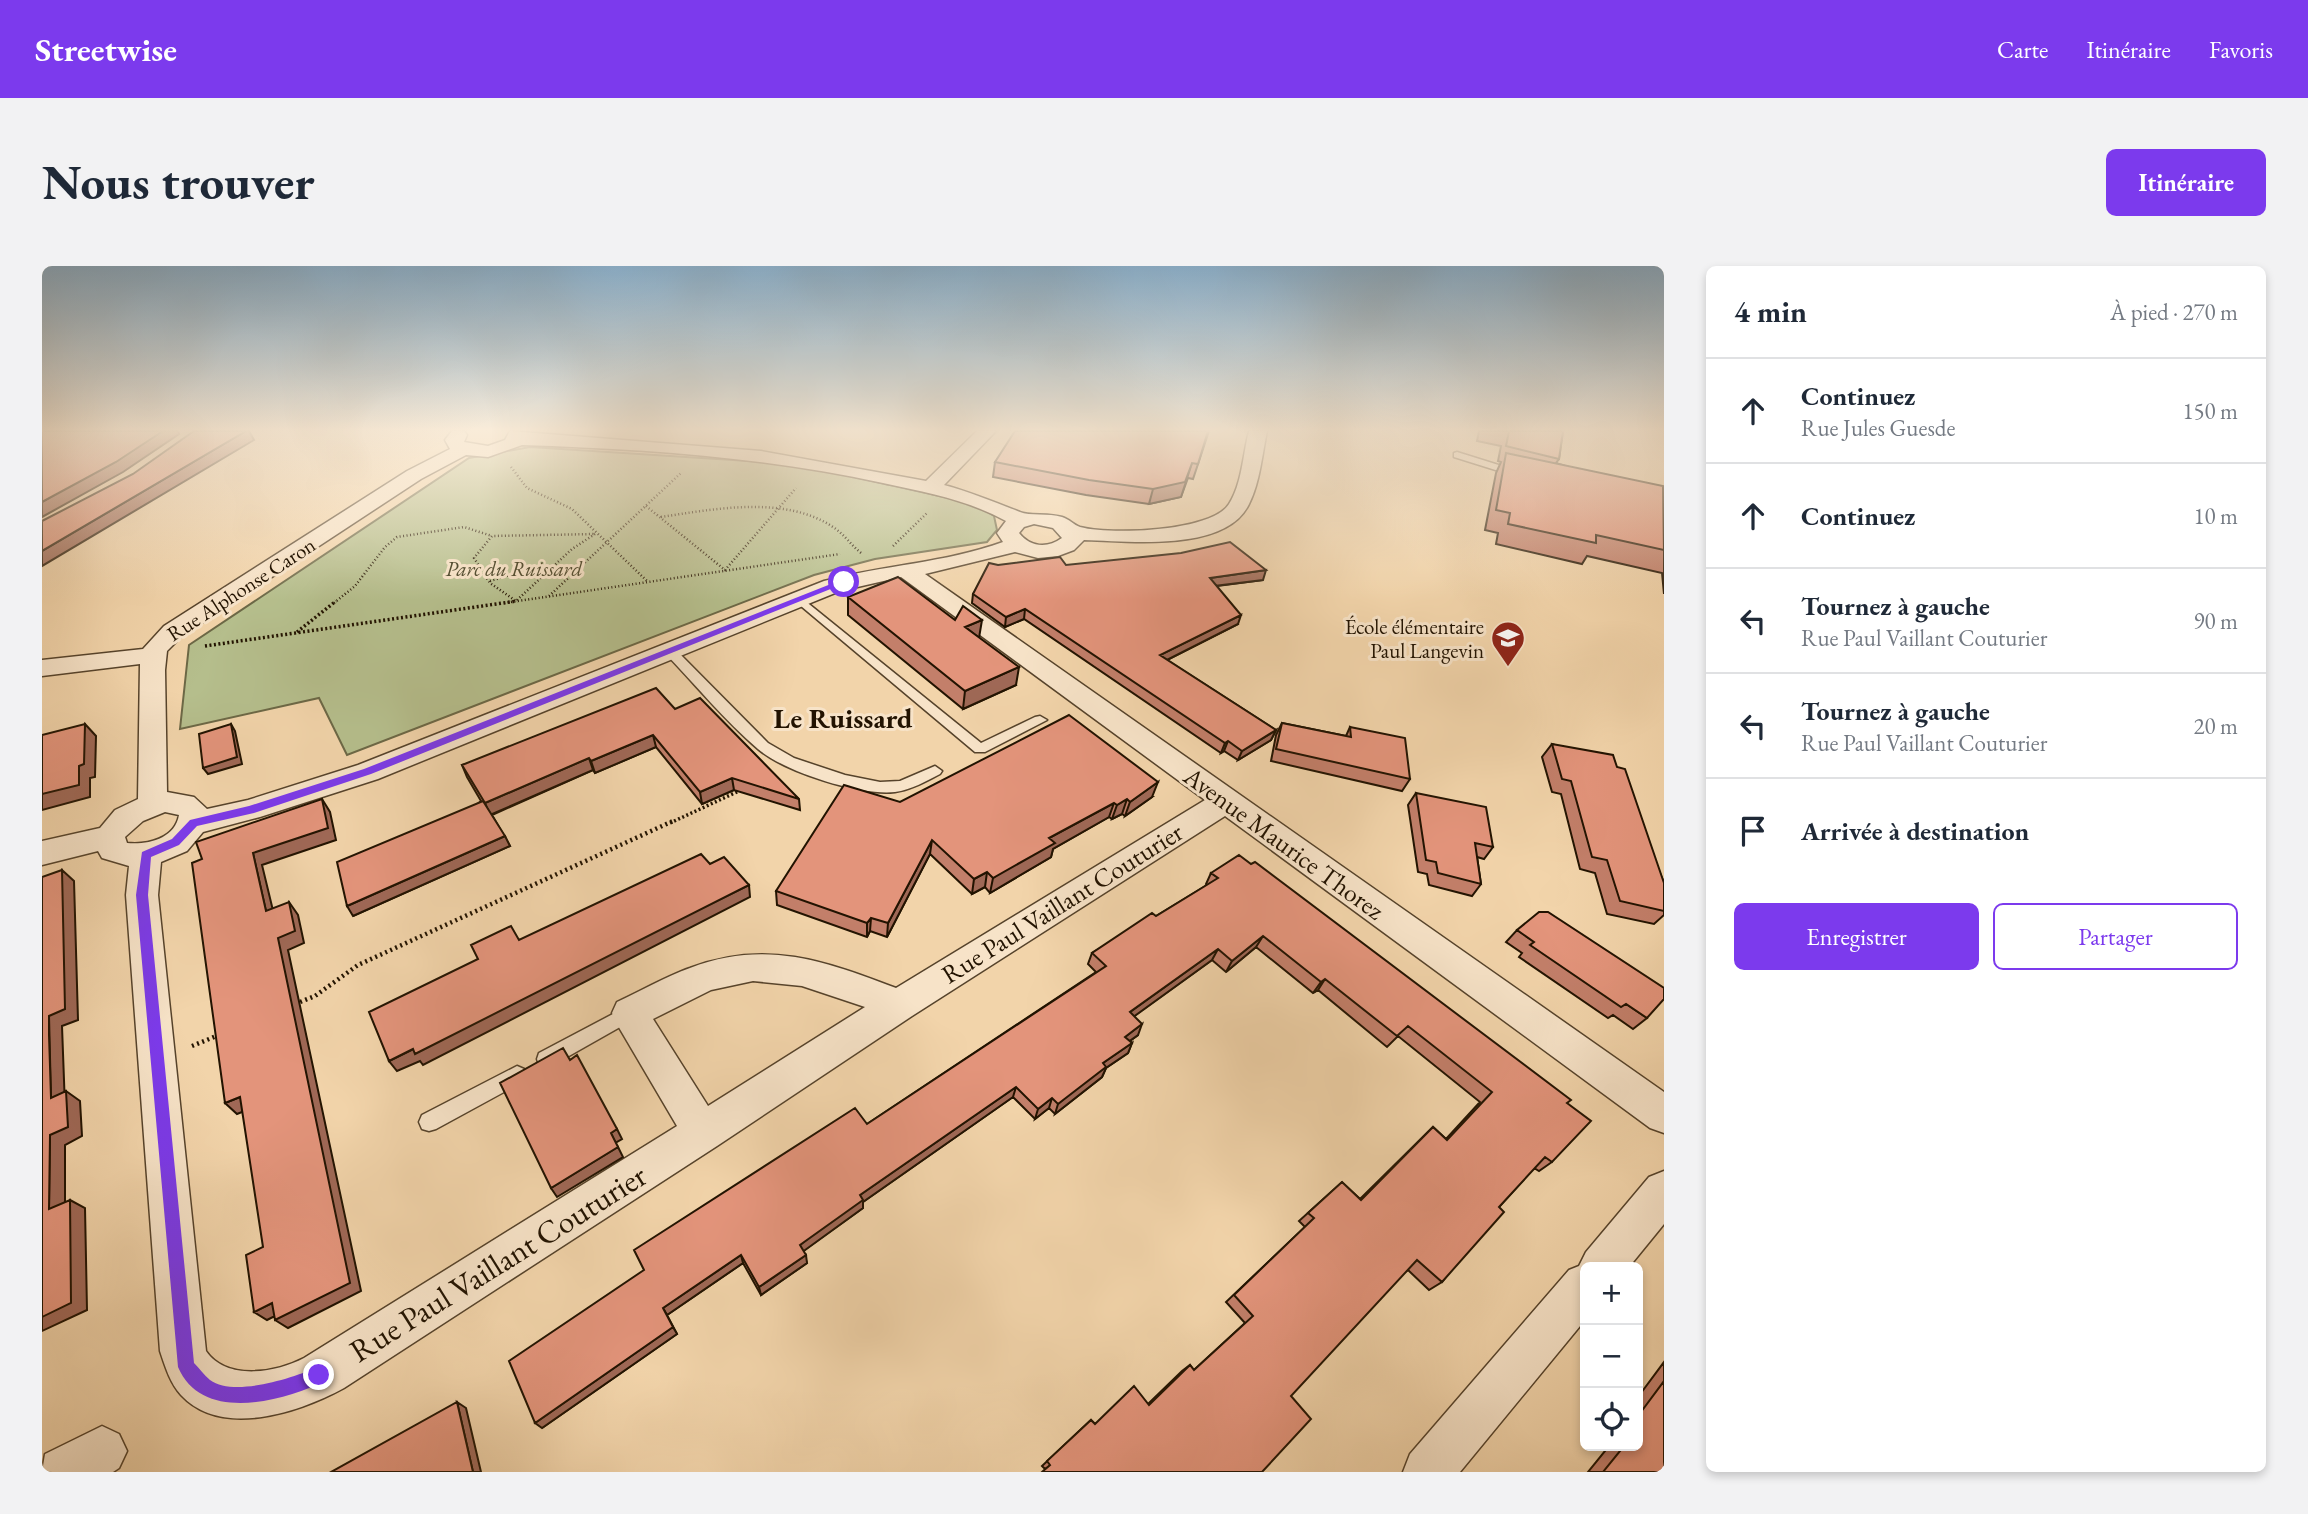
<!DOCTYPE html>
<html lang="fr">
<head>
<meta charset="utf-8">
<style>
  :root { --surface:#fff; --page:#f2f2f3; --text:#1f2937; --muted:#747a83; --line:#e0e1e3; --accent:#7c3aed }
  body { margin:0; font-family:"EB Garamond",serif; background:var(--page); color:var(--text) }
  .controls { position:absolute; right:21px; bottom:21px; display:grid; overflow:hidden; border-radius:10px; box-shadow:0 4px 10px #0003 }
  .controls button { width:63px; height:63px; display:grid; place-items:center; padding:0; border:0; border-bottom:2px solid var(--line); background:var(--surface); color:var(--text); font:35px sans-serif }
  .stop { position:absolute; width:21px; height:21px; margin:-16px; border:5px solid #7c3aed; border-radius:50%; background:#fff }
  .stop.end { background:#7c3aed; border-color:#fff; box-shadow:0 2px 7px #0008 }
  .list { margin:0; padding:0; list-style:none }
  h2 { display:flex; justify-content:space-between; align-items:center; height:91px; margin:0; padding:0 28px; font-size:30px }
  h2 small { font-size:23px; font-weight:400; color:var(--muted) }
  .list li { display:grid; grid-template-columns:46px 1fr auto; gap:21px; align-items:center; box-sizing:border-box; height:105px; padding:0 28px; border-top:2px solid var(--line) }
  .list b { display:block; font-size:26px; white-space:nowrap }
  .list p { margin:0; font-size:23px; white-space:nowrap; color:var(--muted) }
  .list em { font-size:23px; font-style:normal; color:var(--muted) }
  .actions { display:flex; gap:14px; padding:21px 28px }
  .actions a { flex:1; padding:16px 0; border:2px solid var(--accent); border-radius:10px; text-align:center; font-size:24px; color:var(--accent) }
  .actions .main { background:var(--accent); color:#fff }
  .icon { flex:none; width:38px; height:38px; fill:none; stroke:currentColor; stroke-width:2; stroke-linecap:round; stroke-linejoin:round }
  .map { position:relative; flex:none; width:1622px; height:1206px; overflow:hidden; border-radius:10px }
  header { display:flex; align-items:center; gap:42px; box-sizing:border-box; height:98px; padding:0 35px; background:var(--accent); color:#fff }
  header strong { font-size:33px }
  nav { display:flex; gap:38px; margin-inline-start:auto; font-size:24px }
  .intro { display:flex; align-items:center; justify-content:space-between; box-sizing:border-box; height:168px; padding:0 42px }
  h1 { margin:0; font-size:49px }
  .button { padding:18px 32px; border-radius:10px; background:var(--accent); color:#fff; font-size:24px; font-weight:700 }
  main { display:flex; gap:42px; padding:0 42px }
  aside { flex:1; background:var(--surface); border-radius:10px; box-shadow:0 4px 10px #0003 }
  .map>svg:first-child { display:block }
  .green { fill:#b5be8c; stroke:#6c6846; stroke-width:2 }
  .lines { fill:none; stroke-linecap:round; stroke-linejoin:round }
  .service-casing { stroke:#56432b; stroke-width:3 }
  .minor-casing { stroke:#56432b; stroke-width:3 }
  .path-far2 { stroke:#221301; stroke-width:2.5; stroke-dasharray:1 2.5; stroke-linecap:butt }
  .path-far1 { stroke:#221301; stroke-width:3.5; stroke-dasharray:2 2.5; stroke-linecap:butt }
  .path { stroke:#221301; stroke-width:4.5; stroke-dasharray:2 3.5; stroke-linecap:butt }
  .service { fill:#f7e3c8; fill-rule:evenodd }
  .minor { fill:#f7e3c8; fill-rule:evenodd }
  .wall { fill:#c37f6a; stroke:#221301; stroke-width:2 }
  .shaded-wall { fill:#9f6856; stroke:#221301; stroke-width:2 }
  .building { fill:#e3947b; stroke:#221301; stroke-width:2 }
  .route { fill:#7c3aed }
  .labels { text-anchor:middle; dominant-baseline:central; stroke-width:6; stroke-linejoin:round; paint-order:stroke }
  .far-park-label { font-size:21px; font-style:italic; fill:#554f32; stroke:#f7e3c8 }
  .far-street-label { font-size:21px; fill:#221301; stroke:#f7e3c8 }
  .far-poi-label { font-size:21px; fill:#221301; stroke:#f7e3c8; text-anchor:end }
  .street-label { font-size:26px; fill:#221301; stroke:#f7e3c8 }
  .neighbourhood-label { font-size:28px; font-weight:bold; fill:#221301; stroke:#f7e3c8 }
  .near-street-label { font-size:32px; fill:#221301; stroke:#f7e3c8 }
</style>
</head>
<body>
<header>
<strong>Streetwise</strong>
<nav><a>Carte</a><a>Itinéraire</a><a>Favoris</a></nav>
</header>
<div class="intro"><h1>Nous trouver</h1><a class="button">Itinéraire</a></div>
<main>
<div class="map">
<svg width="1622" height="1206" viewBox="0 0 1622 1206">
  <rect width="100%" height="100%" fill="#f2d4aa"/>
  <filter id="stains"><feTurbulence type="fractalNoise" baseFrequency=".00286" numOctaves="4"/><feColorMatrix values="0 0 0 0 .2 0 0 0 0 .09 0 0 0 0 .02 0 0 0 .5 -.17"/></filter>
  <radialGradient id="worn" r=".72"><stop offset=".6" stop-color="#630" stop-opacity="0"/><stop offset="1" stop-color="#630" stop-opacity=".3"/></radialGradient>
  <path class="green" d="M488 181 754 198 933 238 952 250 955 264 945 276 833 293 772 309 305 489 277 432 138 463 147 379 427 192Z"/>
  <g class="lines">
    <g class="service-casing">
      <path id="service" d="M1415 186 1479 206 1481 208 1476 211 1412 191V187Z
        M757 330 939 477 993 451 998 450 1005 454 943 486H933L753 335 751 333Z
        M627 380 631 381 726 477 752 492 803 509 838 516 858 515 893 500 900 505 898 508C884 515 869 524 853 526 818 530 743 506 716 483 683 455 653 418 623 387L621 384Z
        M588 739 594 742 597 747 594 752 511 799 504 801 497 799 495 793 497 787Z
        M475 800 482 803 484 809 482 815 394 863 387 865 380 863 377 856 380 849Z"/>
    </g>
    <g class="minor-casing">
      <path id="minor" d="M410 165H422L425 169 422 176 446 180 463 174 468 165 719 185 884 215 935 165H954L902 219C928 226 952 236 978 246 987 250 1007 247 1020 251 1027 253 1032 259 1038 261 1067 269 1170 266 1187 238 1200 218 1201 188 1207 165H1225C1220 189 1218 216 1207 238 1184 287 1086 275 1042 274L1032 284 1016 290 996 292 973 286 883 308 1622 826V867L1608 862 1183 550 870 750 675 880 302 1122C258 1146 180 1173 139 1129 128 1117 123 1100 118 1085L84 629 87 600 60 592 56 585 0 599V575L58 562 73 544 96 533 98 398 0 410V394L101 383 122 360 365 205 408 183 403 174ZM480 179C601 183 722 191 841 217 883 226 926 234 964 255L955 267 961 276C903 297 841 299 782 315L316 499 206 534 165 543 152 531 125 526 123 404 125 385 140 370 379 213 424 189 446 191ZM992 258 1011 262 1020 272C1005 283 988 281 977 267L982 261ZM859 311 1163 534 854 722C783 695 723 673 648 702 623 711 599 725 575 736L570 747 575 758 635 860 262 1092C233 1107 185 1115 164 1085L116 629 119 596 145 585 161 566 218 551 336 513 798 325ZM123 546 137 549C133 573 105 579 85 577L83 571 101 555ZM711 715 760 720 823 741 666 840 611 753 669 724Z
        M1622 905V958L1587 1001H1543V1054L1418 1206H1361L1368 1188 1527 1004 1537 1000 1544 986 1607 911Z
        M60 1160 77 1168 85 1185 77 1202 71 1206H0L3 1188Z"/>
    </g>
    <path class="path-far2" d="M469 201 485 222 530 243 605 315
      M604 240 683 304 754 222
      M619 251C672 243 743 229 791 261 802 268 809 279 819 287
      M553 268 530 283 474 335 448 317 432 292 450 270Z
      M851 280 885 247
      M448 315 474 307 501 308
      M507 330 639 207
      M292 337 313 320 343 281 355 271 422 261 450 270
      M462 337 798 288"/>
    <path class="path-far1" d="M255 366 294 335
      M163 380 475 335
      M628 557 699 524"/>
    <path class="path" d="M253 738 273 730 316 699 631 555
      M150 780 177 769"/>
    <use href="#service" class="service"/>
    <use href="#minor" class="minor"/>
  </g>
  <path class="wall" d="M1167 165 1151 213 1146 212 1139 231 1107 238 1044 229 951 211 953 196Z
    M1437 165H1521L1517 193 1514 197 1622 231V328L1620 307 1545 290 1540 298 1454 278 1456 267 1443 264 1454 207 1459 196 1456 195 1459 180 1435 175Z
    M956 299H1024L1221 314 1175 320 1196 358 1125 394 1234 464 1229 474 1196 494 1182 485 1179 487 982 353 963 361 930 337 931 328Z
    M806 331 937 372 974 419 921 443 806 349Z
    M633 443 757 533 758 544 692 524 660 538 614 481 553 507 551 504 450 549 468 580 311 650 439 535 425 511 420 499Z
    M1240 457 1304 470 1308 461 1368 513 1360 525 1229 495 1234 469Z
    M1510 478 1575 501 1622 617V649L1612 658 1565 648 1553 607 1538 603 1519 528 1510 526 1500 491Z
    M1374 527 1451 581 1442 593 1435 591 1439 618 1430 630 1387 619 1385 608 1376 606 1366 539Z
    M1110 531 1083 550 1080 548 1070 553 1067 551 1011 583 1009 591 948 627 943 621 930 628 888 588 845 671 828 665 825 671 735 639 734 625 858 536Z
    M1169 607 1525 837 1510 896 1497 905 1492 902 1457 941 1400 1016 1387 1024 1366 1004 1003 1203 1000 1200 1049 1154 1053 1158 1106 1138 1140 1105 1148 1099 1152 1104 1203 1057 1184 1036 1263 961 1257 955 1300 916 1318 933 1391 861 1404 873 1438 836 1356 770 1345 781 1276 724 1271 727 1214 681 1184 706 1170 694 1092 750 1096 769 1088 775 1090 777 1086 787 1064 802 1060 811 1013 848 1007 842 993 853 971 831 821 936V942L761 985 765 997 719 1029 701 997 625 1049 635 1068 500 1162 825 858 1054 706 1046 698 1050 687 1114 650 1165 619 1164 618Z
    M1475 664 1605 752 1591 763 1571 749 1566 752 1477 691 1480 687 1464 676Z
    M1622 1096V1206H1546L1567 1180H1596V1131Z"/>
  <path class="shaded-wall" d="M120 165H136L137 168 81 206 0 251V236Z
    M204 165H207L212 174 0 300V285Z
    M1150 197 1139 231 1107 238 1111 223Z
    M1224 304 1221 314 1164 321 1168 312Z
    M983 343 982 353 963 361 964 351Z
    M1199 349 1196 358 1115 399 1118 389Z
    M940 354 937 372 923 361Z
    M977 401 974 419 921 443 923 425Z
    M43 458 54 470 53 511 48 512V531L0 544V528L37 500Z
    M189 458 193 465 200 498 166 508 161 502Z
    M1234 464 1229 474 1196 494 1200 485Z
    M611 469 614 481 553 507 549 495Z
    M1186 475 1182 485 1179 487 1183 477Z
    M547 492 551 504 448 549 443 537Z
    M690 512 692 524 660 538 658 526Z
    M1116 516 1110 531 1083 550 1088 536Z
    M280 533 288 546 294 574 220 599 234 657 224 645 211 587Z
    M1085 533 1080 548 1070 553 1075 539Z
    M1072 537 1067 551 1011 583 1009 591 948 627 951 612 1007 572Z
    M463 570 468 580 311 650 305 640Z
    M890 574 888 588 845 671 846 657Z
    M20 604 32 615 36 754 20 760 23 841 9 832 7 750Z
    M945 606 943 621 930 628 932 613Z
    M707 619 708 631 381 799 378 795 355 805 347 795Z
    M247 636 256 649 262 677 246 684 319 1025 246 1062 233 1054 236 672Z
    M829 652 828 665 825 671V657Z
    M1221 670 1214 681 1184 706 1190 695Z
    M1176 683 1170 694 1083 757 1088 746Z
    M1283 713 1276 724 1271 727 1279 716Z
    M1100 758 1096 769 1079 781 1083 771Z
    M1090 777 1086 787 1064 802 1060 811 1013 848 1016 838 1061 797Z
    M974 821 971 831 821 936V942L759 987 758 979 818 929Z
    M24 825 38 835 40 870 23 879V951L7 943 8 869Z
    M198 831 210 842 195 848 183 837Z
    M1010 832 1007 842 993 853 996 843Z
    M575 863 580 873 573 877 569 867Z
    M576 881 581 891 515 931 509 922Z
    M28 934 43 942 45 1044 0 1065V1051Z
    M699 989 701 997 625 1049 621 1042Z
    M764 989 765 997 719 1029 717 1021Z
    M230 1037 243 1045 225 1054 212 1046Z
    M631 1061 635 1068 500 1162 493 1157Z
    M415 1136 424 1142 439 1206H431Z"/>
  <path class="building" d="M0 165H121L74 196 0 236Z
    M152 165H204L0 285V255L91 208Z
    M973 165H1166L1156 198 1150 197 1143 216 1111 223 1047 214 953 196Z
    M1467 165H1521L1517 193 1464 180Z
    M1464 187 1621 220 1622 284 1554 269V277L1466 258 1468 247 1454 244Z
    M1188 276 1224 304 1168 312 1199 349 1118 389 1234 464 1200 485 1186 475 1183 477 983 343 964 351 931 328 947 297 956 299 1018 291 1024 299 1139 287Z
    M856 311 913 354 921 340 940 354 923 361 977 401 923 425 806 331Z
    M614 422 633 443 658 432 757 533 690 512 658 526 611 469 549 495 547 492 443 537 420 499Z
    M1027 449 1116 516 1088 536 1085 533 1075 539 1072 537 1007 572 1013 577 951 612 945 606 932 613 890 574 846 657 829 652 825 657 734 625 802 519 858 536Z
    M1240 457 1309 471 1308 461 1363 472 1368 513 1234 483Z
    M43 458 42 498 37 500V519L0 528V469Z
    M189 458 195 491 161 502 157 468Z
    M1510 478 1571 489 1575 501 1583 503 1622 617V645L1578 635 1565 594 1550 591 1529 515 1520 513Z
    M1374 527 1444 541 1451 581 1433 577 1439 618 1396 607 1394 596 1384 594Z
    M280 533 286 562 211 587 224 645 247 636 253 665 236 672 308 1017 233 1054 230 1037 212 1046 204 989 221 981 198 831 183 837 150 597 160 593 154 576Z
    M441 535 463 570 305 640 295 596Z
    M659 588 668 598 682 591 707 619 373 788 371 783 347 795 327 746 436 693 429 679 469 660 477 674Z
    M1197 589 1209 598 1213 596 1529 834 1525 837 1549 855 1510 896 1503 891 1457 941 1462 946 1400 1016 1375 994 1249 1130 1269 1153 1220 1206H1000L1008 1199 1005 1195 1049 1154 1053 1158 1092 1120 1107 1139 1148 1099 1152 1104 1211 1050 1192 1029 1272 952 1266 947 1300 916 1319 934 1391 861 1405 874 1450 826 1366 760 1355 770 1283 713 1279 716 1221 670 1190 695 1176 683 1088 746 1100 758 1083 771 1090 777 1061 797 1064 801 1016 838 1010 832 996 843 974 821 818 929 821 934 758 979 764 989 717 1021 699 989 621 1042 631 1061 493 1157 467 1095 602 1004 592 984 813 842 825 858 1064 700 1050 687 1110 647 1114 650 1176 612 1169 607Z
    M20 604 23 743 7 750V769L9 832 24 825 26 861 8 869 7 943 28 934 29 1037 0 1051V611Z
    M1497 646H1506L1622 722V733L1605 752 1584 738 1579 741 1488 679 1492 676 1475 664Z
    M521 782 528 794 535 789 575 863 569 867 576 881 509 922 458 817Z
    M1622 1115V1206H1561L1582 1180H1596V1150Z
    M415 1136 431 1206H289Z"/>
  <linearGradient id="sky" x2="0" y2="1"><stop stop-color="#8bb4d3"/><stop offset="0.49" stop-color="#f9ecd9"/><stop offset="1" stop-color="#f9ecd9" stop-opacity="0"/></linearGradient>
  <rect width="1622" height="334" fill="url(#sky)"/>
  <path class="route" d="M799 314 806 316 329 508 212 547 155 560 137 579 109 591 106 629 152 1097C157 1102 162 1109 168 1114 193 1132 252 1111 277 1101L283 1103 286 1109 283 1115C242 1135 160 1158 136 1101L94 629 100 586 130 573 148 554 207 540 322 503Z"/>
  <defs>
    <g id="school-pin" transform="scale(1.75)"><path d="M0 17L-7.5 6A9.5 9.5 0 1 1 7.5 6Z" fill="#8f2418" stroke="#f7e3c8"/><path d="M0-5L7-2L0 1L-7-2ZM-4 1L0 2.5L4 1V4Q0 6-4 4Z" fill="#fff"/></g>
  </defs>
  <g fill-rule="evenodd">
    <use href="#school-pin" x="1466" y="372"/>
  </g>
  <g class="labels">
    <g class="far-park-label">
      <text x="472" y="302">Parc du Ruissard</text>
    </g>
    <g class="far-street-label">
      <text transform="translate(199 323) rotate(-33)">Rue Alphonse Caron</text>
    </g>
    <g class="far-poi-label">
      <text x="1442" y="360">École élémentaire<tspan x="1442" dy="24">Paul Langevin</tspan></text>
    </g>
    <g class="street-label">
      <text transform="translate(1242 577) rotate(36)">Avenue Maurice Thorez</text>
      <text transform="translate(1020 637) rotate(-32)">Rue Paul Vaillant Couturier</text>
    </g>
    <g class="neighbourhood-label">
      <text x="801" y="452">Le Ruissard</text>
    </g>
    <g class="near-street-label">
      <text transform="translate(456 997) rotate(-32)">Rue Paul Vaillant Couturier</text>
    </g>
  </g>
  <rect width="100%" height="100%" filter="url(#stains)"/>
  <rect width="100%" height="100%" fill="url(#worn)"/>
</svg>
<div class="controls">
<button>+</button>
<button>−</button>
<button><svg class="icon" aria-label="locate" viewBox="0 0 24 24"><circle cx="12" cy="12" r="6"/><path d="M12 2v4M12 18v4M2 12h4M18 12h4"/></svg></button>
</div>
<div class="stop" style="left:802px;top:316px"></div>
<div class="stop end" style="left:277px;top:1109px"></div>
</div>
<aside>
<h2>4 min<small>À pied · 270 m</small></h2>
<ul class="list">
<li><svg class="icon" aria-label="ahead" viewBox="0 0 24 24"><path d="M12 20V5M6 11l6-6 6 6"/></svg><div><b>Continuez</b><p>Rue Jules Guesde</p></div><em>150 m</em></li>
<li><svg class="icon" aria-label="ahead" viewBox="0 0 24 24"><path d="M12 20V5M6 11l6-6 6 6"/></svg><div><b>Continuez</b></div><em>10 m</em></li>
<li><svg class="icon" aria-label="left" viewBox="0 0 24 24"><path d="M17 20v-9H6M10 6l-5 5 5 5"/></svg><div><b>Tournez à gauche</b><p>Rue Paul Vaillant Couturier</p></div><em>90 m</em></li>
<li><svg class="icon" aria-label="left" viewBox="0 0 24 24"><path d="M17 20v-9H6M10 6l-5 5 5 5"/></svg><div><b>Tournez à gauche</b><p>Rue Paul Vaillant Couturier</p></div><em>20 m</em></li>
<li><svg class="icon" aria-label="arrive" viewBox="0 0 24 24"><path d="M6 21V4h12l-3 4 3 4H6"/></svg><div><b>Arrivée à destination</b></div></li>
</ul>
<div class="actions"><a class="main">Enregistrer</a><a>Partager</a></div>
</aside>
</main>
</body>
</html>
